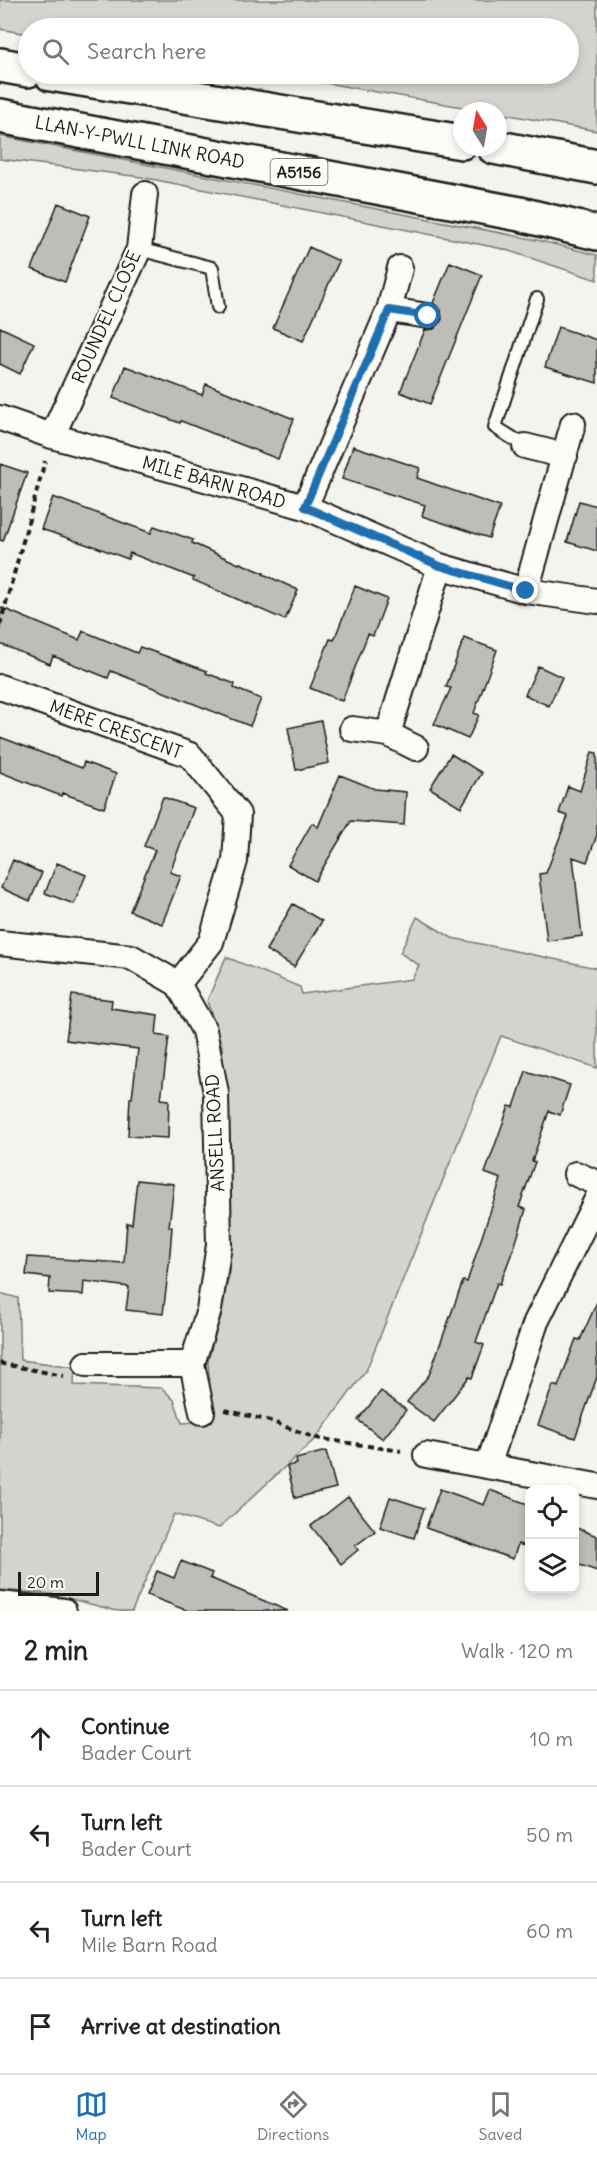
<!DOCTYPE html>
<html lang="en">
<head>
<meta charset="utf-8">
<style>
  :root { --surface:#fff; --page:#f2f2f2; --text:#222; --muted:#767676; --line:#e0e0e0; --accent:#1f6fb2 }
  body { margin:0; font-family:Delius,sans-serif; background:var(--page); color:var(--text) }
  .controls { position:absolute; right:18px; bottom:18px; display:grid; overflow:hidden; border-radius:12px; box-shadow:0 3px 9px #0003 }
  .controls button { width:54px; height:54px; display:grid; place-items:center; padding:0; border:0; border-bottom:2px solid var(--line); background:var(--surface); color:var(--text); font:30px sans-serif }
  .compass { position:absolute; left:453px; top:102px; width:54px; height:54px; border-radius:50%; background:var(--surface); box-shadow:0 3px 9px #0003; rotate:349deg }
  .scale { position:absolute; left:18px; bottom:15px; width:81px; box-sizing:border-box; padding-left:6px; border:3px solid #1c1c1c; border-top:0; font-size:16px; line-height:21px; white-space:nowrap; color:#1c1c1c; -webkit-text-stroke:4px #fdfcf7; paint-order:stroke }
  .stop { position:absolute; width:18px; height:18px; margin:-14px; border:4px solid #1f6fb2; border-radius:50%; background:#fff }
  .stop.end { background:#1f6fb2; border-color:#fff; box-shadow:0 2px 6px #0008 }
  .list { margin:0; padding:0; list-style:none }
  h2 { display:flex; justify-content:space-between; align-items:center; height:78px; margin:0; padding:0 24px; font-size:26px }
  h2 small { font-size:20px; font-weight:400; color:var(--muted) }
  .list li { display:grid; grid-template-columns:39px 1fr auto; gap:18px; align-items:center; box-sizing:border-box; height:96px; padding:0 24px; border-top:2px solid var(--line) }
  .list b { display:block; font-size:22px; white-space:nowrap }
  .list p { margin:0; font-size:20px; white-space:nowrap; color:var(--muted) }
  .list em { font-size:20px; font-style:normal; color:var(--muted) }
  .icon { flex:none; width:33px; height:33px; fill:none; stroke:currentColor; stroke-width:2; stroke-linecap:round; stroke-linejoin:round }
  .map { position:relative; flex:none; width:597px; height:1611px; overflow:hidden }
  .search { position:absolute; background:var(--surface); box-shadow:0 3px 9px #0003; left:18px; right:18px; top:18px; height:66px; display:flex; align-items:center; gap:15px; box-sizing:border-box; padding:0 21px; border-radius:33px; color:var(--muted); font-size:22px }
  .sheet { height:462px; background:var(--surface) }
  nav { display:flex; justify-content:space-around; align-items:center; box-sizing:border-box; height:84px; border-top:2px solid var(--line); background:var(--surface); font-size:16px; color:var(--muted) }
  nav a { display:grid; justify-items:center; gap:3px }
  nav .on { color:var(--accent) }
  .map>svg:first-child { display:block }
  .green { fill:#d4d3cf; stroke:#787876; stroke-width:1.5 }
  .building { fill:#bebdba; stroke:#1c1c1c; stroke-width:1.5 }
  .lines { fill:none; stroke-linecap:round; stroke-linejoin:round }
  .lane-casing { stroke:#1c1c1c; stroke-width:16 }
  .street-casing { stroke:#1c1c1c; stroke-width:28 }
  .highway-casing { stroke:#1c1c1c; stroke-width:38 }
  .path { stroke:#1c1c1c; stroke-width:4; stroke-dasharray:6 4.5; stroke-linecap:butt }
  .lane { stroke:#fdfcf7; stroke-width:12 }
  .street { stroke:#fdfcf7; stroke-width:24 }
  .highway { stroke:#fdfcf7; stroke-width:33 }
  .route { stroke:#1f6fb2; stroke-width:8 }
  .labels { text-anchor:middle; dominant-baseline:central; stroke-width:4.5; stroke-linejoin:round; paint-order:stroke }
  .shield { fill:#fdfcf7; stroke:#605f5e; stroke-width:1.5 }
  .shield-label { font-size:16px; font-weight:bold; fill:#1c1c1c }
  .street-label { font-size:18px; fill:#1c1c1c; stroke:#fdfcf7 }
</style>
</head>
<body>
<div class="map">
<svg width="597" height="1611" viewBox="0 0 597 1611">
  <rect width="100%" height="100%" fill="#f4f3ee"/>
  <filter id="ink" filterUnits="userSpaceOnUse"><feTurbulence type="fractalNoise" baseFrequency=".0167" numOctaves="2"/><feDisplacementMap in="SourceGraphic" scale="12" xChannelSelector="R" yChannelSelector="G"/><feConvolveMatrix kernelMatrix="1 2 1 2 8 2 1 2 1" color-interpolation-filters="sRGB"/></filter>
  <g filter="url(#ink)">
    <path class="green" d="M0 0H597V131L498 113V111H485L275 74H568V28H28V34L0 29Z
      M0 136 537 240 597 255V280L503 249 141 177 0 159Z
      M417 917 452 938 597 968V1068L501 1036 366 1371 316 1438 219 1528 174 1514 132 1611H117L52 1594 0 1590V1293L18 1298 20 1360 75 1367 74 1385 162 1388 174 1400 182 1423 212 1421 208 1361 229 1276 230 1212 222 1046 207 1001 226 957 300 987 302 994 412 979 419 965 400 953Z"/>
    <path class="building" d="M58 203 90 216 65 282 32 269Z
      M309 247 339 261 303 341 273 328Z
      M450 262 482 275 430 404 400 392 425 330 434 329 439 324 442 319 441 310 433 303Z
      M0 327 34 343 20 374 0 364Z
      M558 327 597 340V383L545 367Z
      M125 366 202 395 206 384 294 419 278 459 181 421 180 423 113 398Z
      M353 446 420 468 417 478 500 507 489 538 422 516 425 505 342 479Z
      M0 464 27 473 3 541 0 540Z
      M53 497 151 533 154 526 193 540 192 543 239 564 240 563 264 573 263 574 298 590 285 620 193 580 194 578 130 553 128 559 91 545V546L41 529Z
      M579 501 597 506V551L567 542Z
      M355 586 387 599 373 636 368 634 342 701 310 688 330 639 334 640Z
      M0 607 79 640 83 631 137 653 140 647 207 671 206 673 235 684 234 688 261 699 250 726 111 671 108 678 53 656 50 664 0 644Z
      M464 638 497 650 474 713 479 715 468 739 434 724 451 688 446 687Z
      M538 666 562 677 549 706 525 695Z
      M321 721 329 763 296 770 288 728Z
      M0 737 82 768 84 762 116 774 104 808 62 793 61 796 0 772Z
      M592 752 597 753V835L587 862 573 857 582 936 547 941 539 874 546 873 568 816 559 813 568 786 580 791Z
      M451 754 482 773 461 807 430 788Z
      M340 775 375 789 406 792 404 825 351 821 315 881 288 865 312 823 318 827Z
      M163 797 194 808 170 872 181 876 162 924 130 911 155 850 144 846Z
      M13 860 42 873 30 901 1 888Z
      M57 863 86 875 74 904 45 893Z
      M293 904 322 921 294 967 266 950Z
      M72 995 112 1000 111 1008 158 1015 156 1035 169 1037 161 1099 169 1100 168 1138 128 1136 130 1098H132L138 1049 66 1040Z
      M526 1071 570 1085 560 1115 549 1111 532 1161 535 1162 519 1207 526 1209 516 1242 500 1284 497 1283 476 1342 484 1345 472 1378 469 1377 434 1422 407 1402 429 1375 463 1281 467 1282 501 1179 485 1173 509 1106 514 1107Z
      M137 1180 174 1184 169 1227H172L169 1265 163 1314 126 1310 129 1287 84 1281 83 1295 49 1293 50 1278 26 1275 28 1257 124 1263 127 1223 132 1224Z
      M597 1302V1377L575 1438 538 1425 553 1385 558 1387 576 1339 580 1340Z
      M381 1391 406 1410 383 1439 358 1420Z
      M326 1451 336 1488 295 1498 287 1466 297 1464 296 1459Z
      M440 1489 484 1505 490 1490 530 1505V1548L518 1544 513 1559 426 1528Z
      M348 1497 375 1531 355 1546 358 1550 341 1564 311 1526Z
      M390 1497 424 1508 414 1538 380 1527Z
      M574 1527 597 1536V1571L574 1563Z
      M181 1561 212 1573 210 1578 288 1611H188L147 1595 157 1571 174 1578Z"/>
    <g class="lines">
      <g class="lane-casing">
        <path id="lane" d="M139 249 212 268 218 307
          M525 446 495 427 537 299"/>
      </g>
      <g class="street-casing">
        <path id="street" d="M389 310 428 316
          M0 418 52 436 305 507 440 566 526 591 597 601
          M52 436 139 249 145 194
          M525 446 565 456
          M305 507 389 310 400 268
          M526 591 573 424
          M0 687 190 755 238 814 235 861 211 942 178 984
          M352 729 388 734 416 748
          M388 734 440 566
          M0 943 131 957 178 984 204 1030 216 1093 219 1245 209 1310 192 1364 202 1412
          M576 1174 597 1183
          M86 1364H192
          M426 1455 597 1486
          M488 1466 536 1322 597 1199
          M0 1604 64 1611"/>
      </g>
      <g class="highway-casing">
        <path id="highway" d="M0 65 28 70
          M51 74 462 142
          M0 116 520 214 597 233
          M494 147 597 167"/>
      </g>
      <path class="path" d="M0 625 45 461
        M0 1362 3 1364 64 1376
        M225 1410 270 1421 316 1438 401 1451"/>
      <use href="#lane" class="lane"/>
      <use href="#street" class="street"/>
      <use href="#highway" class="highway"/>
    </g>
  </g>
  <g class="lines" filter="url(#ink)">
    <path class="route" d="M428 316 389 310 305 507 440 566 526 591"/>
  </g>
  <g class="labels">
    <rect class="shield" x="270.5" y="159" width="57" height="26" rx="4.5"/>
    <g class="shield-label">
      <text x="299" y="172">A5156</text>
    </g>
    <g class="street-label">
      <text transform="translate(140 142) rotate(11)">LLAN-Y-PWLL LINK ROAD</text>
      <text transform="translate(106 317) rotate(-66)">ROUNDEL CLOSE</text>
      <text transform="translate(214 482) rotate(16)">MILE BARN ROAD</text>
      <text transform="translate(116 729) rotate(20)">MERE CRESCENT</text>
      <text transform="translate(215 1133) rotate(-93)">ANSELL ROAD</text>
    </g>
  </g>
</svg>
<div class="controls">
<button><svg class="icon" aria-label="locate" viewBox="0 0 24 24"><circle cx="12" cy="12" r="6"/><path d="M12 2v4M12 18v4M2 12h4M18 12h4"/></svg></button>
<button><svg class="icon" aria-label="layers" viewBox="0 0 24 24"><path d="M12 4l9 5-9 5-9-5zM3 14l9 5 9-5"/></svg></button>
</div>
<svg class="compass" viewBox="-18 -18 36 36"><path d="M0-13l5 13h-10z" fill="#e53935"/><path d="M0 13l5-13h-10z" fill="#767676"/></svg>
<div class="scale">20 m</div>
<div class="stop" style="left:428px;top:316px"></div>
<div class="stop end" style="left:526px;top:591px"></div>
<div class="search"><svg class="icon" aria-label="search" viewBox="0 0 24 24"><circle cx="10" cy="10" r="6"/><path d="M15 15l6 6"/></svg>Search here</div>
</div>
<section class="sheet">
<h2>2 min<small>Walk · 120 m</small></h2>
<ul class="list">
<li><svg class="icon" aria-label="ahead" viewBox="0 0 24 24"><path d="M12 20V5M6 11l6-6 6 6"/></svg><div><b>Continue</b><p>Bader Court</p></div><em>10 m</em></li>
<li><svg class="icon" aria-label="left" viewBox="0 0 24 24"><path d="M17 20v-9H6M10 6l-5 5 5 5"/></svg><div><b>Turn left</b><p>Bader Court</p></div><em>50 m</em></li>
<li><svg class="icon" aria-label="left" viewBox="0 0 24 24"><path d="M17 20v-9H6M10 6l-5 5 5 5"/></svg><div><b>Turn left</b><p>Mile Barn Road</p></div><em>60 m</em></li>
<li><svg class="icon" aria-label="arrive" viewBox="0 0 24 24"><path d="M6 21V4h12l-3 4 3 4H6"/></svg><div><b>Arrive at destination</b></div></li>
</ul>
</section>
<nav>
<a class="on"><svg class="icon" aria-label="map" viewBox="0 0 24 24"><path d="M3 6l6-2 6 2 6-2v14l-6 2-6-2-6 2zM9 4v14M15 6v14"/></svg>Map</a>
<a><svg class="icon" aria-label="directions" viewBox="0 0 24 24"><path d="M12 3l9 9-9 9-9-9zM9 14v-3h6M13 9l2 2-2 2"/></svg>Directions</a>
<a><svg class="icon" aria-label="saved" viewBox="0 0 24 24"><path d="M7 4h10v16l-5-4-5 4z"/></svg>Saved</a>
</nav>
</body>
</html>
